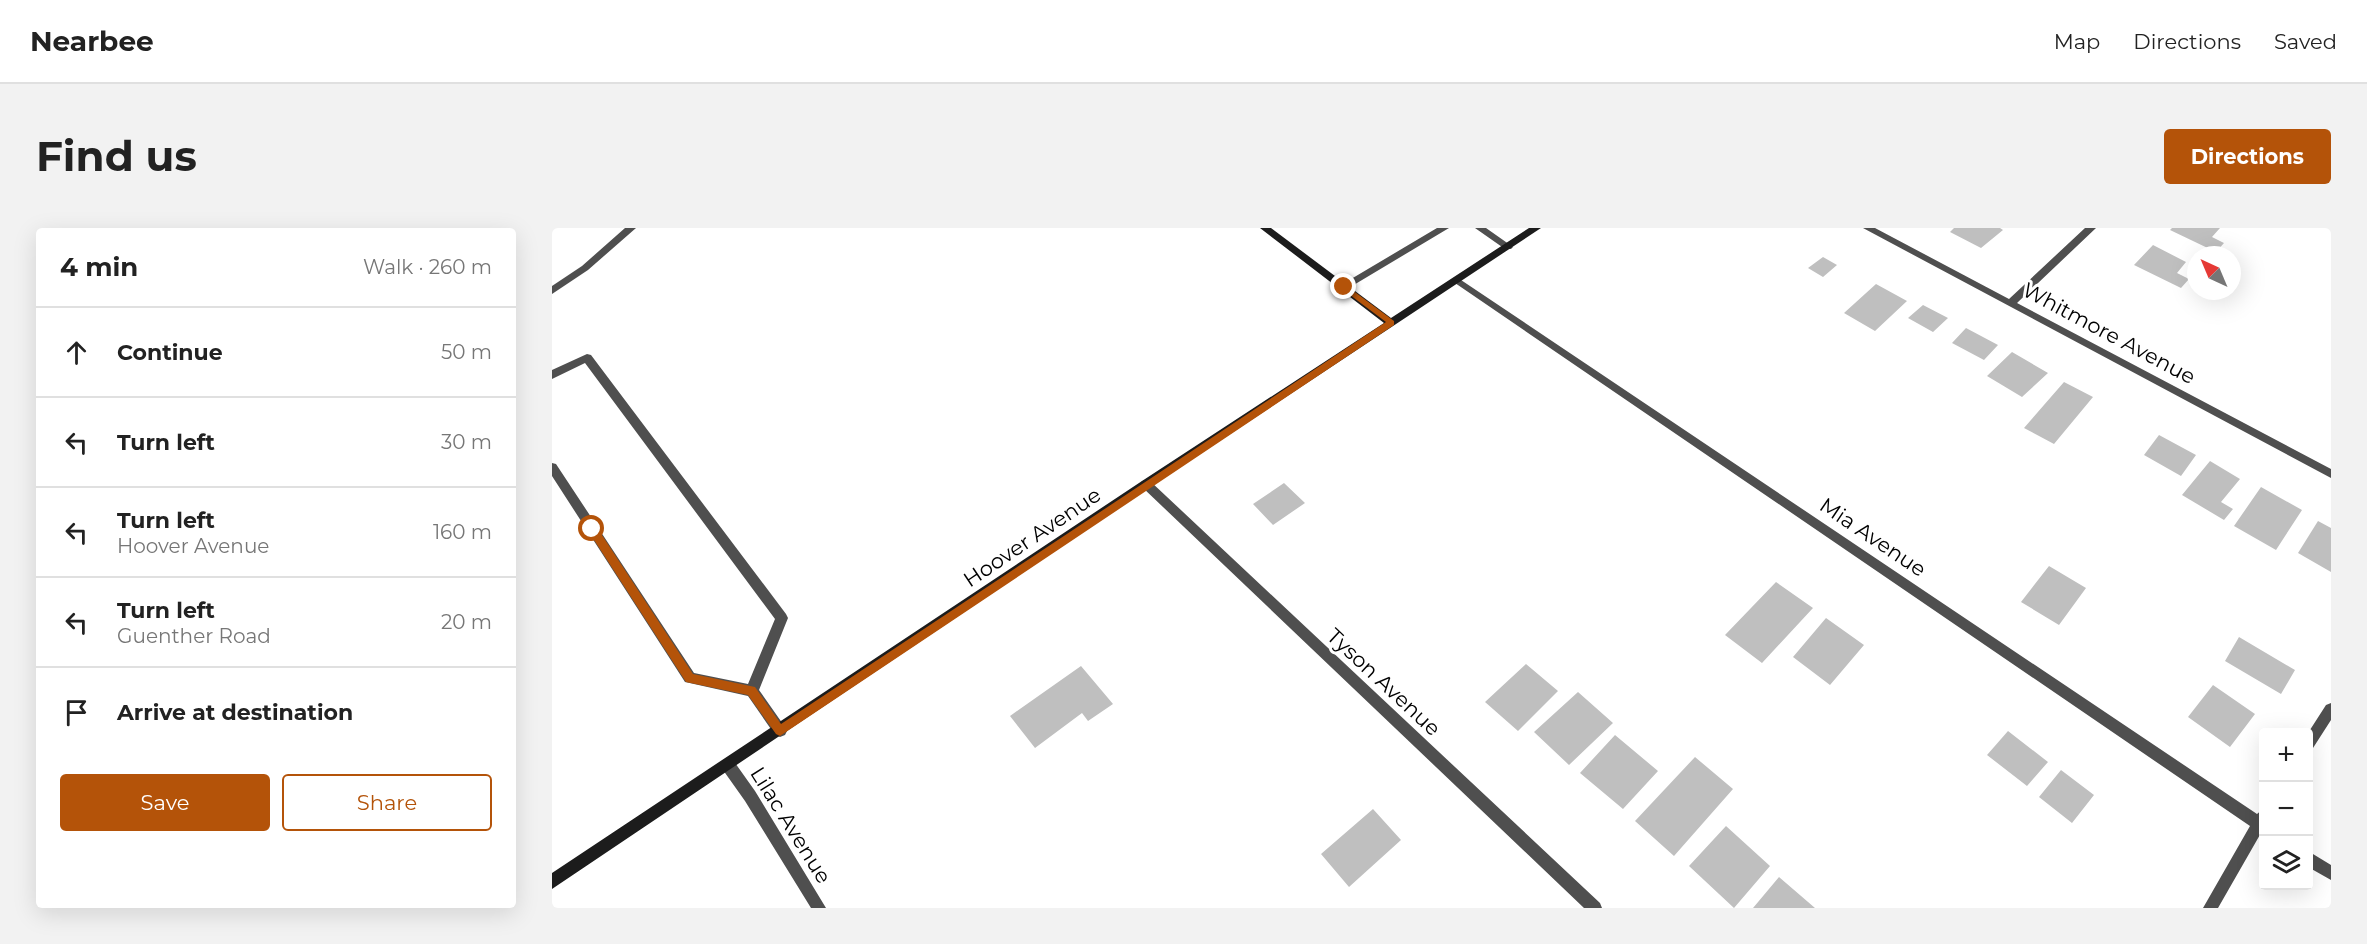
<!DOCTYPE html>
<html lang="en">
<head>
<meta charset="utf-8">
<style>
  :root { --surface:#fff; --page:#f2f2f2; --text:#222; --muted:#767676; --line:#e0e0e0; --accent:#b45309 }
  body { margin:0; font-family:Montserrat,sans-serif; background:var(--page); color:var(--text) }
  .controls { position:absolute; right:18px; bottom:18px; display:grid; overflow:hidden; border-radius:6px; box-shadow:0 6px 24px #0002 }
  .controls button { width:54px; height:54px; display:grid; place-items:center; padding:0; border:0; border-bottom:2px solid var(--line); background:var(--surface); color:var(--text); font:30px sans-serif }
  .compass { position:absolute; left:1635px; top:18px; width:54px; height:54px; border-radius:50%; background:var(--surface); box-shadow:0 6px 24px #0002; rotate:316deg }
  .stop { position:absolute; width:18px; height:18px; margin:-14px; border:4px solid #b45309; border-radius:50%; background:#fff }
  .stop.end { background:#b45309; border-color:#fff; box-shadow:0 2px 6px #0008 }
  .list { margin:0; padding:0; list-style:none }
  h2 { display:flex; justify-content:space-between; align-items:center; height:78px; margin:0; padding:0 24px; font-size:26px }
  h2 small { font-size:20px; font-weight:400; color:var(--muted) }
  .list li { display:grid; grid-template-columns:39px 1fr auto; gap:18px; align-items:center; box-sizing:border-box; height:90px; padding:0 24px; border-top:2px solid var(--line) }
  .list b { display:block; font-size:22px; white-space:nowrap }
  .list p { margin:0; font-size:20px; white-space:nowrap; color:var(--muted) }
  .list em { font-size:20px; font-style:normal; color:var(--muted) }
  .actions { display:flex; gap:12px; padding:18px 24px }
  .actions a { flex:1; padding:14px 0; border:2px solid var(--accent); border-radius:6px; text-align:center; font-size:21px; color:var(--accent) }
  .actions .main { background:var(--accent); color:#fff }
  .icon { flex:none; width:33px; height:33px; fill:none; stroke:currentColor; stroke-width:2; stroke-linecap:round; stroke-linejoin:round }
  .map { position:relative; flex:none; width:1779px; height:680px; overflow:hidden; border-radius:6px }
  header { display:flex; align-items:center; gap:36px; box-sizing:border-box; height:84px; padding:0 30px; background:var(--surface); border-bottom:2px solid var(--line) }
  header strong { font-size:28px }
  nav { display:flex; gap:33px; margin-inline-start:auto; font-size:21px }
  .intro { display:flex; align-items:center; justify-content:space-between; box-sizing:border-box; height:144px; padding:0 36px }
  h1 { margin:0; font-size:42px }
  .button { padding:15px 27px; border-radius:6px; background:var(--accent); color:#fff; font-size:21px; font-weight:700 }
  main { display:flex; gap:36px; padding:0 36px }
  aside { flex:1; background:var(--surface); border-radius:6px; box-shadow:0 6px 24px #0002 }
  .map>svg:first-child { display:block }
  .building { fill:#bfbfbf }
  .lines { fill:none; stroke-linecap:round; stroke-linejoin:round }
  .lane { fill:#4f4f4f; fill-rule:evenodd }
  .street { fill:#4f4f4f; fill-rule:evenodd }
  .secondary { fill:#1c1c1c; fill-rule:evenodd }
  .route { fill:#b45309 }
  .labels { text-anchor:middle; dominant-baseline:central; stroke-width:6; stroke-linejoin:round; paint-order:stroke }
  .street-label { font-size:21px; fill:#000; stroke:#fff }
</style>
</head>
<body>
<header>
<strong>Nearbee</strong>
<nav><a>Map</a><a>Directions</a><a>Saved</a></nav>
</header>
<div class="intro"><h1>Find us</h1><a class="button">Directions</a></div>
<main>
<aside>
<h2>4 min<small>Walk · 260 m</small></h2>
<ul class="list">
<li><svg class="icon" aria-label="ahead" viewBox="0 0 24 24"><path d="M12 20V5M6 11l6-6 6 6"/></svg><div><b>Continue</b></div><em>50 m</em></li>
<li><svg class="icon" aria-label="left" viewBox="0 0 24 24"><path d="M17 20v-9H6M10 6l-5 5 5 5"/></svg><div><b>Turn left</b></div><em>30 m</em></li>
<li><svg class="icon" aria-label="left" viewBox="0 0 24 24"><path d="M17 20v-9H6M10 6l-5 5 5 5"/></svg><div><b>Turn left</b><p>Hoover Avenue</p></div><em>160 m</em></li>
<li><svg class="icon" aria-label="left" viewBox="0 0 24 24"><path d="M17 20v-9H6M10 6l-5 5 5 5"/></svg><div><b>Turn left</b><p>Guenther Road</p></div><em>20 m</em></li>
<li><svg class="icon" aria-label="arrive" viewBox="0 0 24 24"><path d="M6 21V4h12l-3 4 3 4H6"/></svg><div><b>Arrive at destination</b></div></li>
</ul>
<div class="actions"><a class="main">Save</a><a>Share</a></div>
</aside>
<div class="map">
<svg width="1779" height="680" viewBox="0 0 1779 680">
  <rect width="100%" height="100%" fill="#fff"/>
  <path class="building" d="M1402 0H1448L1451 2 1429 20 1398 4Z
    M1620 0H1668L1660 9 1672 15 1664 24 1618 2Z
    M1601 17 1634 34 1625 45 1637 51 1629 60 1582 37Z
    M1271 29 1285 37 1271 49 1256 40Z
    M1324 56 1355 73 1323 103 1292 85Z
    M1371 77 1396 90 1381 104 1356 90Z
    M1414 100 1446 117 1432 132 1400 115Z
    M1460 124 1496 145 1470 169 1435 148Z
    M1512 154 1541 169 1502 216 1472 200Z
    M1607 207 1644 227 1629 248 1592 227Z
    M1658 233 1688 251 1669 274 1681 281 1672 292 1630 267Z
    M732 255 753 275 721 297 701 276Z
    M1709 259 1750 282 1724 322 1682 298Z
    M1766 293 1779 300V344L1746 325Z
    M1497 338 1534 360 1507 397 1469 374Z
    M1224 354 1261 380 1210 435 1173 407Z
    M1274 390 1312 417 1278 457 1241 429Z
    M1687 409 1743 442 1729 466 1673 433Z
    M974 436 1006 463 966 503 933 474Z
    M529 438 561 476 536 493 530 485 483 520 458 488Z
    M1661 457 1703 486 1678 519 1636 489Z
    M1026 464 1061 495 1017 537 982 504Z
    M1456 503 1496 534 1475 558 1435 527Z
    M1063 507 1106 543 1071 581 1028 545Z
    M1143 529 1181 561 1122 628 1083 593Z
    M1509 542 1542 567 1520 595 1487 569Z
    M821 581 849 612 797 659 769 626Z
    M1174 598 1218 638 1182 680 1137 638Z
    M1227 649 1263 680H1201Z"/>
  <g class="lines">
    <path class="lane" d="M885 0H897L795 61H789V57Z
      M923 0H934L961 19 959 21H953Z
      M35 126 39 127 234 386 236 390 207 462 233 499 235 503 233 507 228 509 223 507 196 468 133 454 0 248V235L4 236 142 445 196 456 223 391 33 135 0 151V142Z"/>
    <path class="street" d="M73 0H84L36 42 0 66V58L30 38Z
      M1311 0H1323L1457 71 1533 0H1544L1465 75 1779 241V250Z
      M906 50 1705 586 1712 580V606L1709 605 1666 680H1651L1698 598 903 55 901 53Z
      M594 252 598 253 1048 675 1050 680H1032L590 259 588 256 590 253Z
      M1779 475V492L1761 520 1756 522V505L1774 477Z
      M176 531 181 532 203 563 274 680H259L193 573 171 542 169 537 171 532Z
      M1756 623 1779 637V652L1756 639Z"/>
    <path class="secondary" d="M708 0H719L839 90 977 0H989L598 259 0 661V645L590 253 832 95Z"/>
  </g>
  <path class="route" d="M792 56 842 93V97L228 508 224 506 196 467 134 454 35 301 40 297 44 298 141 446 203 459 229 496 834 94 790 61V57Z"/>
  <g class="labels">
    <g class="street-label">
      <text transform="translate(1557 105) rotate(28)">Whitmore Avenue</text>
      <text transform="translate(480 309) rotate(-34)">Hoover Avenue</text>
      <text transform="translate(1321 309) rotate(34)">Mia Avenue</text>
      <text transform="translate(832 454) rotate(43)">Tyson Avenue</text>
      <text transform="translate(239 597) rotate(58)">Lilac Avenue</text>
    </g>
  </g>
</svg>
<div class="controls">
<button>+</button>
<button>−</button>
<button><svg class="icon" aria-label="layers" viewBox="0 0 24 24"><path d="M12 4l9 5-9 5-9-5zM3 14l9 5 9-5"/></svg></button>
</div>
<svg class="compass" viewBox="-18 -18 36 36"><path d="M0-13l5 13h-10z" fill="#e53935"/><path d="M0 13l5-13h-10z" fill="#767676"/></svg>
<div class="stop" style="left:40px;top:301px"></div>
<div class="stop end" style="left:792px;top:59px"></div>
</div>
</main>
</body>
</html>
